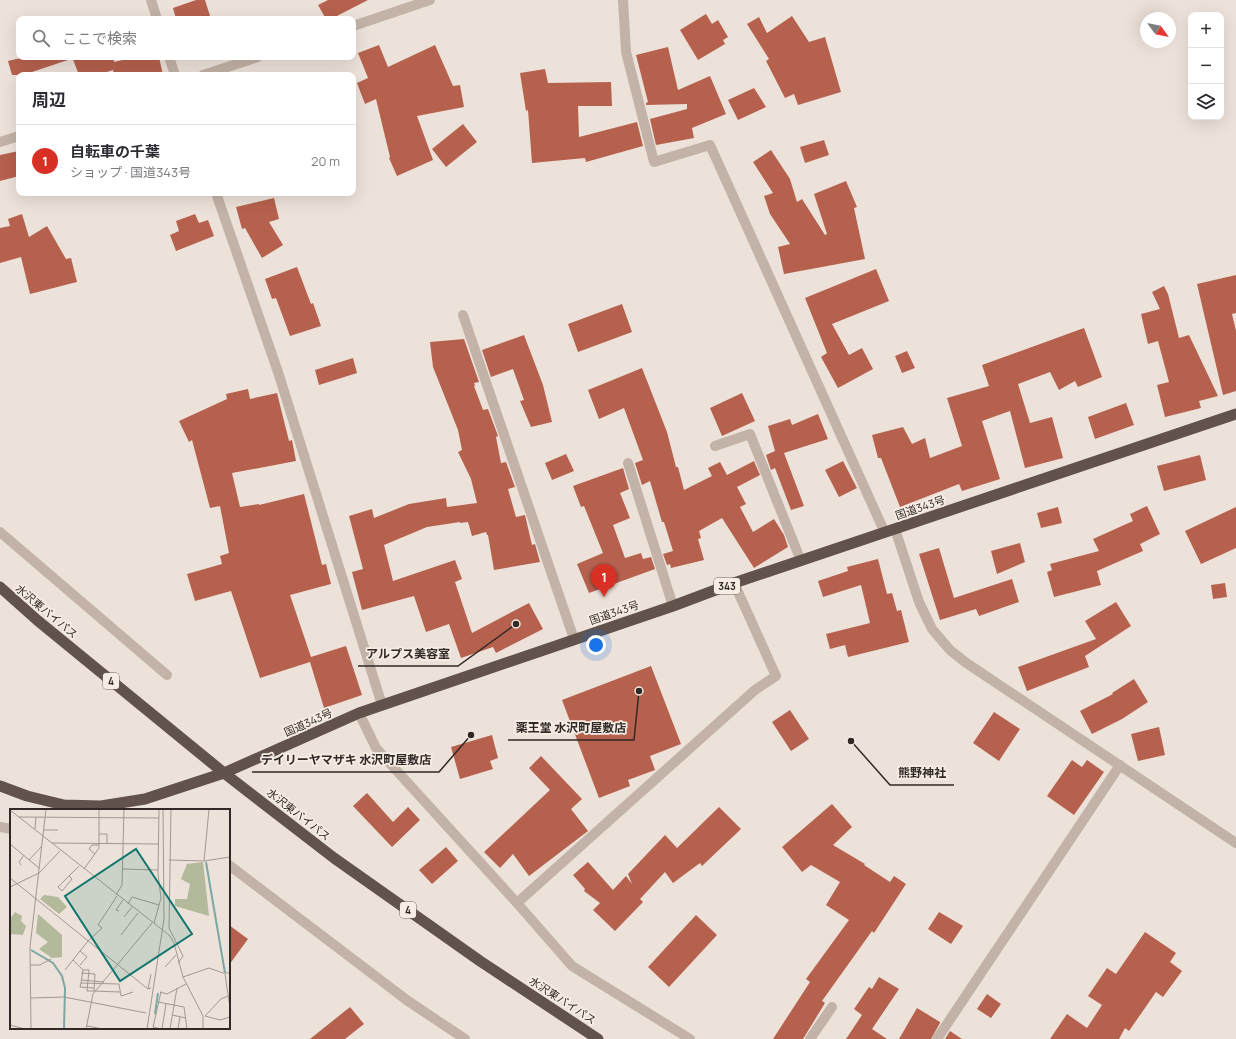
<!DOCTYPE html>
<html lang="ja">
<head>
<meta charset="utf-8">
<style>
  :root { --surface:#fff; --page:#f7f7f7; --text:#2b2b33; --muted:#7c7c81; --line:#e1e1e2; --accent:#d93025 }
  body { margin:0; font-family:Manrope,"Noto Sans JP",sans-serif; background:var(--page); color:var(--text) }
  .controls { position:absolute; right:12px; top:12px; display:grid; overflow:hidden; border-radius:8px; box-shadow:0 4px 16px #0002 }
  .controls button { width:36px; height:36px; display:grid; place-items:center; padding:0; border:0; border-bottom:1px solid var(--line); background:var(--surface); color:var(--text); font:20px sans-serif }
  .compass { position:absolute; left:1140px; top:12px; width:36px; height:36px; border-radius:50%; background:var(--surface); box-shadow:0 4px 16px #0002; rotate:123deg }
  .you { position:absolute; left:596px; top:645px; width:14px; height:14px; margin:-10px; border:3px solid #fff; border-radius:50%; background:#1a73e8; box-shadow:0 0 0 6px #1a73e833 }
  .badge { display:grid; place-items:center; width:26px; height:26px; border-radius:50%; background:var(--accent); color:#fff; font-size:13px; font-weight:700 }
  .pin { position:absolute; translate:-50% -33px; filter:drop-shadow(0 1px 2px #0008) }
  .pin::after { content:''; position:absolute; top:21px; width:14px; height:12px; background:inherit; clip-path:polygon(0 0,100% 0,50% 100%) }
  .list { margin:0; padding:0; list-style:none }
  h2 { display:flex; justify-content:space-between; align-items:center; height:52px; margin:0; padding:0 16px; font-size:17px }
  h2 small { font-size:13px; font-weight:400; color:var(--muted) }
  .list li { display:grid; grid-template-columns:26px 1fr auto; gap:12px; align-items:center; box-sizing:border-box; height:72px; padding:0 16px; border-top:1px solid var(--line) }
  .list b { display:block; font-size:15px; white-space:nowrap }
  .list p { margin:0; font-size:13px; white-space:nowrap; color:var(--muted) }
  .list em { font-size:13px; font-style:normal; color:var(--muted) }
  .icon { flex:none; width:22px; height:22px; fill:none; stroke:currentColor; stroke-width:2; stroke-linecap:round; stroke-linejoin:round }
  .map { position:relative; flex:none; width:1236px; height:1039px; overflow:hidden }
  .search { position:absolute; background:var(--surface); box-shadow:0 4px 16px #0002; left:16px; top:16px; width:340px; height:44px; display:flex; align-items:center; gap:10px; box-sizing:border-box; padding:0 14px; border-radius:8px; color:var(--muted); font-size:15px }
  .panel { position:absolute; background:var(--surface); box-shadow:0 4px 16px #0002; left:16px; top:72px; width:340px; height:124px; border-radius:8px }
  .map>svg:first-child { display:block }
  .building { fill:#b6614e }
  .lines { fill:none; stroke-linecap:round; stroke-linejoin:round }
  .minor { stroke:#c3b2a7; stroke-width:10 }
  .tertiary { stroke:#c3b2a7; stroke-width:10 }
  .trunk { stroke:#61524c; stroke-width:11 }
  .labels { text-anchor:middle; dominant-baseline:central; stroke-width:3.5; stroke-linejoin:round; paint-order:stroke }
  .shield { fill:#f6ede4; stroke:#6c645f; stroke-width:1 }
  .shield-label { font-size:10px; font-weight:bold; fill:#312926 }
  .street-label { font-size:11px; fill:#312926; stroke:#f6ede4 }
  .inset-river { fill:none; stroke:#7ca7a6; stroke-width:2 }
  .inset-road { fill:none; stroke:#a29891; stroke-width:1 }
  .view { fill:#0f766e; fill-opacity:0.15; stroke:#0f766e; stroke-width:2 }
  .inset-edge { fill:none; stroke:#312926; stroke-width:2 }
  .leader { fill:none; stroke:#312926; stroke-width:1.5 }
  .callout-dot { fill:#312926; stroke:#f6ede4; stroke-width:1.5 }
  .callout-label { font-size:12px; text-anchor:middle; font-weight:bold; fill:#312926; stroke:#f6ede4; stroke-width:3.5; stroke-linejoin:round; paint-order:stroke }
</style>
</head>
<body>
<div class="map">
<svg width="1236" height="1039" viewBox="0 0 1236 1039">
  <rect width="100%" height="100%" fill="#ede2d9"/>
  <path class="building" d="M196 0H205L211 19H176L173 8Z
    M328 0H368L331 19H326L318 5Z
    M706 14 712 24 718 20 728 37 723 40 725 44 698 60 680 30Z
    M792 16 809 42 825 37 841 92 798 105 794 94 785 98 766 61 769 59 747 24 759 17 767 33Z
    M379 45 388 67 435 45 453 86 460 85 464 107 417 116 433 160 397 176 389 158 390 157 376 99 365 104 357 83 368 78 358 53Z
    M668 47 678 90 710 76 726 114 692 128 694 138 656 145 650 119 687 109V104L646 105V103L648 102 636 55Z
    M25 57H68V60L32 72 33 75H12L8 61Z
    M72 57H113L114 62 136 57H159L163 75H114L113 70 98 75H79Z
    M545 69 548 83 611 82 612 106H578L579 137 637 122 643 146 586 162 585 158 532 163 528 110 526 111 520 73Z
    M754 88 766 107 738 120 728 100Z
    M463 124 477 142 446 167 432 149Z
    M824 140 829 155 805 163 800 147Z
    M771 150 790 179 797 202 802 199 825 235 827 234 814 194 846 181 857 207 854 208 865 259 784 274 778 247 790 244 770 214 764 196 773 193 753 162Z
    M19 151V176L0 181V155Z
    M274 198 279 219 269 222 283 245 262 258 245 228 242 229 236 207Z
    M22 214 29 237 47 226 66 259 71 258 77 282 30 294 21 257 0 263V228L10 226 8 219Z
    M195 214 199 223 208 220 214 236 176 251 170 235 179 231 176 221Z
    M297 267 311 304 313 303 321 326 290 336 276 298 272 299 265 279Z
    M876 269 889 301 832 324 849 355 862 348 873 369 838 388 821 357 827 353 805 298Z
    M1236 275V313L1232 314 1236 331V391L1223 395 1197 284Z
    M1164 286 1168 294 1179 338 1189 335 1218 396 1199 401 1201 408 1165 417 1157 385 1169 382 1158 341 1148 344 1141 314 1160 309 1152 292Z
    M622 304 632 332 578 352 568 324Z
    M1084 328 1102 377 1078 387 1075 381 1059 390 1050 372 1018 384 1030 423 1052 417 1063 458 1025 468 1010 411 982 421 1000 479 962 491 959 484 900 507 881 458H878L872 435 903 427 912 444 925 438 930 458 962 446 947 398 989 386 982 365Z
    M524 335 543 385 552 422 531 427 520 401 524 400 513 369 491 377 482 350Z
    M464 339 479 382 474 383 475 386H474L483 410 488 409 498 436 496 437 501 463 506 462 515 487 508 489 516 517 525 515 532 545 535 544 540 562 494 570 488 535H487L486 532 472 536 468 522 460 523V522L427 527 384 545 393 581 455 560 462 579 455 582 472 633 529 603 543 629 496 653 493 647 461 658 449 624 426 632 414 596 362 610 352 572 363 569 349 516 372 509 374 518 409 504 446 498 447 507 477 503 471 479 458 452 462 450 458 430 433 367 430 342Z
    M907 351 915 368 902 373 895 356Z
    M353 358 357 373 319 385 315 370Z
    M642 368 667 432 676 467H678L684 490 712 476 708 468 720 462 727 475 754 461 760 475 737 487 746 504 740 507 753 532 774 519 784 535 788 547 754 568 722 518 699 531 701 538 698 539 704 560 671 568 670 564 667 565 663 554 673 551 664 522H662L650 481 642 485 635 463 643 460 624 408 599 419 588 390Z
    M248 389 250 399 277 393 289 441 292 440 296 461 232 473 240 507 259 504V505L304 494 322 565 326 564 331 584 290 595 311 657 346 646 362 695 324 708 310 662 260 678 231 591 195 601 187 574 222 564 220 556 229 553 220 506 210 508 192 440 189 442 179 421 227 399 226 394Z
    M742 393 755 421 722 436 710 408Z
    M1126 403 1134 425 1095 439 1088 417Z
    M818 414 828 439 784 453 804 506 791 510 775 468 771 470 766 455 775 451 768 426 790 419 792 425Z
    M566 454 574 471 552 480 545 463Z
    M1200 455 1206 480 1164 491 1157 466Z
    M843 461 857 488 839 497 825 470Z
    M623 468 629 489 620 493 630 518 613 525 625 558 641 553 643 559 651 557 655 569 589 593 577 564 603 553 584 506 581 507 573 486Z
    M1147 506 1160 534 1140 544 1143 551 1097 571 1101 585 1054 597 1047 572 1052 570 1050 564 1099 551 1093 539 1133 521 1130 514Z
    M1058 507 1062 523 1041 528 1037 513Z
    M1236 507V548L1201 564 1185 531Z
    M1020 543 1025 562 997 574 991 551Z
    M939 548 954 598 1012 579 1019 602 979 616 976 609 940 620 919 554Z
    M878 559 887 594 892 593 897 611 901 610 909 642 848 657 845 645 830 649 826 634 870 623 861 585 823 597 818 581 848 571 847 567Z
    M1225 583 1227 597 1213 599 1211 585Z
    M1116 602 1131 626 1085 656 1089 667 1027 691 1018 667 1096 639 1085 621Z
    M651 666 681 744 650 756 655 770 628 780 630 786 599 798 562 700Z
    M1134 679 1148 702 1122 719 1092 734 1080 711 1113 694 1112 693Z
    M790 710 809 739 791 751 772 722Z
    M994 712 1020 729 999 761 973 743Z
    M1159 727 1165 755 1138 761 1131 734Z
    M492 735 498 758 490 761 493 769 460 779 451 747Z
    M541 756 582 799 571 809 588 831 529 876 513 854 500 868 484 852 550 790 529 768Z
    M1072 760 1082 767 1087 760 1104 772 1074 815 1047 796Z
    M367 793 393 822 408 807 420 820 392 847 353 806Z
    M832 804 852 827 833 845 865 864 864 865 890 882 894 876 906 884 874 933 872 931 822 1001 825 1003 803 1039H773L810 982 806 979 849 920 826 905 840 882 811 865 802 872 782 847Z
    M719 807 741 829 702 866 700 863 673 883 665 872 640 899 643 902 615 931 593 910 600 903 584 891 585 889 573 875 588 862 613 890 626 876 632 884 628 874 665 835 677 848Z
    M446 847 458 861 432 884 419 870Z
    M939 912 963 926 951 944 928 929Z
    M696 915 717 935 669 987 648 967Z
    M229 925 248 939 229 965Z
    M1145 932 1176 953 1170 962 1182 971 1163 997 1156 992 1129 1031 1125 1028 1119 1039H1050L1067 1014 1087 1028 1102 1005 1088 996 1107 968 1116 974Z
    M879 977 899 989 872 1029 887 1039H846L862 1015 854 1009 869 987 872 989Z
    M987 994 1001 1004 991 1018 977 1009Z
    M350 1007 364 1024 345 1039H310Z
    M917 1008 940 1022V1023L931 1039H899Z
    M950 1031 962 1039H945Z"/>
  <g class="lines">
    <path class="minor" d="M151 0 157 19
      M623 0 626 52 654 162 710 145 885 533
      M353 26 430 0
      M169 57 175 75
      M203 75 258 57
      M0 142 19 136
      M216 193 278 372 382 705
      M463 315 574 639
      M715 446 750 434 801 561
      M628 463 673 606
      M0 532 167 675
      M517 903 755 690 776 676 734 583
      M810 1039 832 1007
      M937 1039 1120 765"/>
    <path class="tertiary" d="M895 529 919 602 932 629 950 650 965 662 1236 843
      M359 713 376 748 517 903 572 966 690 1039
      M0 827 11 829
      M229 865 408 1001 465 1039"/>
    <path class="trunk" d="M0 587 37 620 224 773 334 858 480 961 598 1039
      M0 786 27 796 64 805 101 806 145 799 224 773 359 713 673 606 734 583 1236 414"/>
  </g>
  <g class="labels">
    <g class="shield">
      <rect x="714" y="578" width="26" height="16" rx="3"/>
      <rect x="103" y="673" width="16" height="16" rx="3"/>
      <rect x="400" y="902" width="16" height="16" rx="3"/>
    </g>
    <g class="shield-label">
      <text x="727" y="586">343</text>
      <text x="111" y="681">4</text>
      <text x="408" y="910">4</text>
    </g>
    <g class="street-label">
      <text transform="translate(920 507) rotate(-19)">国道343号</text>
      <text transform="translate(47 611) rotate(40)">水沢東バイパス</text>
      <text transform="translate(614 612) rotate(-19)">国道343号</text>
      <text transform="translate(308 722) rotate(-24)">国道343号</text>
      <text transform="translate(299 814) rotate(38)">水沢東バイパス</text>
      <text transform="translate(563 1000) rotate(33)">水沢東バイパス</text>
    </g>
  </g>
  <g transform="translate(10 809)">
    <rect width="220" height="220" fill="#ede2d9"/>
    <path d="M193 53 199 107 165 97V90H177L180 75 171 70 177 55ZM34 86 48 88 57 98 49 105 30 90ZM5 103 12 107 11 112 16 117 13 126 0 125V110ZM28 105 52 126V148L42 149 29 140 38 133 26 124Z" fill="#b2ba9b"/>
    <path class="inset-river" d="M196 53 215 164M21 141 43 154 52 167 55 179 54 220M145 205 148 184"/>
    <path class="inset-road" d="M161 0 159 119 173 147 168 154M0 1 159 126 164 134 173 168 193 207V220M9 8 149 9M25 20 26 8M34 21H48M89 25H97V34M42 34 149 35M0 35 29 59M85 45 79 40 82 36H89M19 51 32 37M159 51 194 52 220 48M194 52 199 0M11 56 9 53 14 46M74 60 89 39V0M113 60 148 61M59 67 62 70 52 82 48 78 69 57M0 69 138 180 141 179M0 78 29 64 50 42M106 86 112 76 114 0M118 95 122 88 149 96M109 102 106 101 113 91M114 108 122 98M144 114 151 89 148 65 149 0M111 126 128 104M70 142 77 148 70 156M63 151 73 161H79L77 182H84M20 156H30L41 150M155 158 166 146M55 161 78 132 92 119 88 116 107 87M73 161 71 174 109 175 111 187 123 183M71 164 85 165 84 182 110 183M215 165 220 199M173 168 199 159 213 164H220M71 171 94 173M71 174 70 178 84 179M138 180 141 165M150 183 157 185 176 175M151 183 143 218 151 220M21 189 54 188 136 204M148 193 174 198 177 220M162 206 176 209M195 207 211 190 218 187M195 207 210 211 220 208M0 216 15 220M77 217 93 220M21 220 20 138 36 0M76 220 83 185 142 114M137 220 154 110 153 0M152 220 156 195M160 220 167 179M168 220 170 208"/>
    <path class="view" d="M126 40 182 125 110 172 55 87Z"/>
    <rect width="220" height="220" class="inset-edge"/>
  </g>
  <path class="leader" d="M516 624L458 666H358M639 691L634 740H508M471 735L439 772H252M851 741L890 785H954"/>
  <g class="callout-dot">
    <circle cx="516" cy="624" r="4"/>
    <circle cx="639" cy="691" r="4"/>
    <circle cx="471" cy="735" r="4"/>
    <circle cx="851" cy="741" r="4"/>
  </g>
  <g class="callout-label">
    <text x="408" y="658">アルプス美容室</text>
    <text x="571" y="732">薬王堂 水沢町屋敷店</text>
    <text x="346" y="764">デイリーヤマザキ 水沢町屋敷店</text>
    <text x="922" y="777">熊野神社</text>
  </g>
</svg>
<div class="controls">
<button>+</button>
<button>−</button>
<button><svg class="icon" aria-label="layers" viewBox="0 0 24 24"><path d="M12 4l9 5-9 5-9-5zM3 14l9 5 9-5"/></svg></button>
</div>
<svg class="compass" viewBox="-18 -18 36 36"><path d="M0-13l5 13h-10z" fill="#e53935"/><path d="M0 13l5-13h-10z" fill="#7c7c81"/></svg>
<div class="you"></div>
<div class="pin badge" style="left:604px;top:597px">1</div>
<div class="search"><svg class="icon" aria-label="search" viewBox="0 0 24 24"><circle cx="10" cy="10" r="6"/><path d="M15 15l6 6"/></svg>ここで検索</div>
<section class="panel">
<h2>周辺<small></small></h2>
<ul class="list">
<li><span class="badge">1</span><div><b>自転車の千葉</b><p>ショップ · 国道343号</p></div><em>20 m</em></li>
</ul>
</section>
</div>
</body>
</html>
